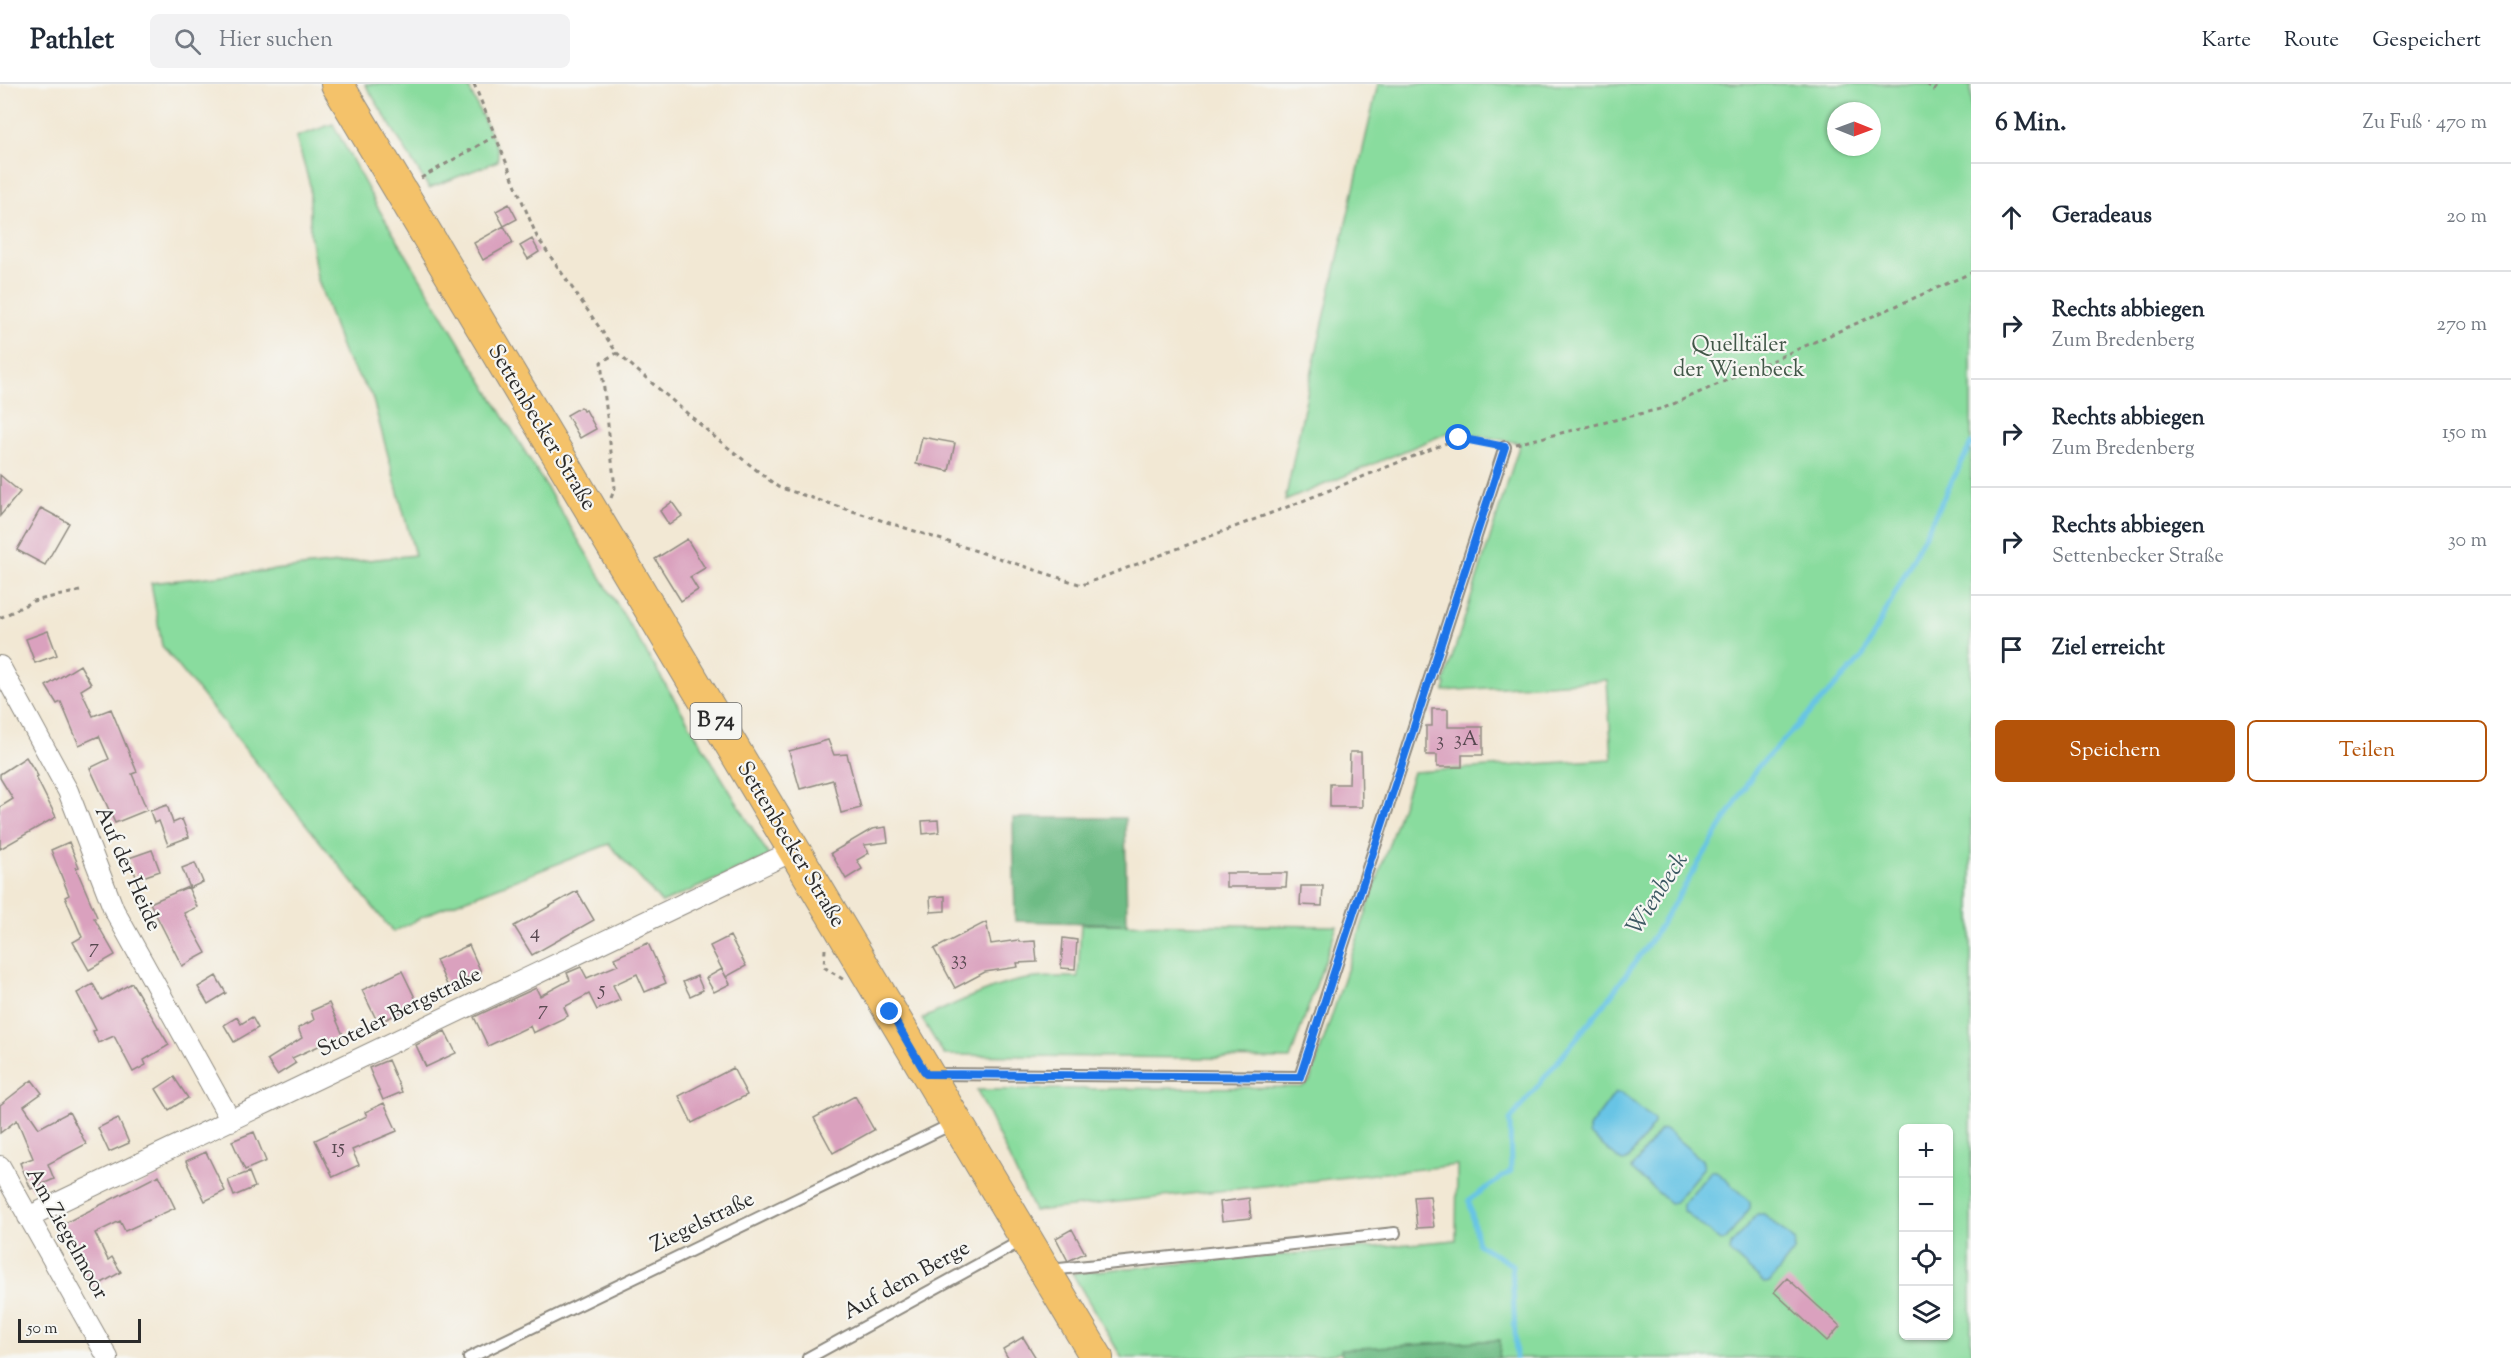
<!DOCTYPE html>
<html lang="de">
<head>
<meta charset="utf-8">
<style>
  :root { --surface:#fff; --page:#f2f2f3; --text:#1f2937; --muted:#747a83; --line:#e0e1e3; --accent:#b45309 }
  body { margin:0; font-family:"Sorts Mill Goudy",serif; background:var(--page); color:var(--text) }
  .controls { position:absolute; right:18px; bottom:18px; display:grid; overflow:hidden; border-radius:9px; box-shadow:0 2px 4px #0004 }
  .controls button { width:54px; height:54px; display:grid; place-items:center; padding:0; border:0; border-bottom:2px solid var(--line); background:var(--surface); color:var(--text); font:30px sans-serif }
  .compass { position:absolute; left:1827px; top:18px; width:54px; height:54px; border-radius:50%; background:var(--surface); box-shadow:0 2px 4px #0004; rotate:91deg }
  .scale { position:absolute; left:18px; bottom:15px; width:123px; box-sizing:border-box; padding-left:6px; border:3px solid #2b2b2b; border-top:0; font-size:16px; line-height:21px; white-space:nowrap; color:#2b2b2b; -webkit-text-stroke:4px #f6f6f2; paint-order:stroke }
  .stop { position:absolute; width:18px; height:18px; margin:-14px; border:4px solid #1a73e8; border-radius:50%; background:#fff }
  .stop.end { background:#1a73e8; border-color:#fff; box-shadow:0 2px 6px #0008 }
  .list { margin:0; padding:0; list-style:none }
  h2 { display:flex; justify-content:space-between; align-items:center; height:78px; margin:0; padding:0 24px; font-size:26px }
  h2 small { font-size:20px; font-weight:400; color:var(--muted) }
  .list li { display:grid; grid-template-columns:39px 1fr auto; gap:18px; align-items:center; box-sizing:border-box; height:108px; padding:0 24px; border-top:2px solid var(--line) }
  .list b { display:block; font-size:22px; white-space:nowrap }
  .list p { margin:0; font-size:20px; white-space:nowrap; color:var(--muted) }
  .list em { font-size:20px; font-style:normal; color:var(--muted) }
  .actions { display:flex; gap:12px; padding:18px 24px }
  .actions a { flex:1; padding:14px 0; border:2px solid var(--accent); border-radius:9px; text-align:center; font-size:21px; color:var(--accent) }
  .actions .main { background:var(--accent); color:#fff }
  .icon { flex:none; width:33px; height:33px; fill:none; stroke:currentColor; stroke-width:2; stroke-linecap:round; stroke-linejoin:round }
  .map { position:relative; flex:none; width:1971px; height:1274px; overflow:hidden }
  header { display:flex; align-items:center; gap:36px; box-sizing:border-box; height:84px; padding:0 30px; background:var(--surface); border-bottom:2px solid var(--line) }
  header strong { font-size:28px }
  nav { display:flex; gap:33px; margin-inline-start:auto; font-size:21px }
  .search { width:420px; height:54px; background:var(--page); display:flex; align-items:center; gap:15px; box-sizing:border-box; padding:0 21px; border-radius:9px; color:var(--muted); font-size:22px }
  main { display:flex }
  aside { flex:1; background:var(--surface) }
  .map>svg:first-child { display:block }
  .green { fill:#89dc9e; stroke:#5a8464; stroke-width:1.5; fill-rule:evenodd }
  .forest { fill:#6ebc85; stroke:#4c7458; stroke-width:1.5 }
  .water { fill:#67c4e5; stroke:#497888; stroke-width:1.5 }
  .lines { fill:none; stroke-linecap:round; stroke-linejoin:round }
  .stream { stroke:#67c4e5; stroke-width:5 }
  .building { fill:#daa1be }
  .service-casing { stroke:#8e8a80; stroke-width:14 }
  .minor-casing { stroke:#8e8a80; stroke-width:22 }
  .primary-casing { stroke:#8e8a80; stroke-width:34 }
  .path { stroke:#8e8a80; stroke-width:3; stroke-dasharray:4.5 4.5; stroke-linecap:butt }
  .service { stroke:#fff; stroke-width:10 }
  .minor { stroke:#fff; stroke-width:20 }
  .primary { stroke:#f4c26a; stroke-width:32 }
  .route { stroke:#1a73e8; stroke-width:8 }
  .labels { text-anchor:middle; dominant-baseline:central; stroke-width:4.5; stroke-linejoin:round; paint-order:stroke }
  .number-label { font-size:20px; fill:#574850 }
  .shield { fill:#f6f6f2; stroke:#686867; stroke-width:1.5 }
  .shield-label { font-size:21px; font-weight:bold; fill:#2b2b2b }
  .park-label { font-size:22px; fill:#425748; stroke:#f6f6f2 }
  .street-label { font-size:22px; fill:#2b2b2b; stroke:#f6f6f2 }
  .water-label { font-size:24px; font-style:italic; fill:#3d5963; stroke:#f6f6f2 }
</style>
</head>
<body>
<header>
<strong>Pathlet</strong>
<div class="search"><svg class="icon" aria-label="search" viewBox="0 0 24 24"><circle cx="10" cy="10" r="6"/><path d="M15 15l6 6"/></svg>Hier suchen</div>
<nav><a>Karte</a><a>Route</a><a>Gespeichert</a></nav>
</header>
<main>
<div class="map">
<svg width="1971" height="1274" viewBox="0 0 1971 1274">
  <rect width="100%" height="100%" fill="#f6f6f2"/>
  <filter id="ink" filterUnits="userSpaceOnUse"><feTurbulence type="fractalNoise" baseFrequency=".0167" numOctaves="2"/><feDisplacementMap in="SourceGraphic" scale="12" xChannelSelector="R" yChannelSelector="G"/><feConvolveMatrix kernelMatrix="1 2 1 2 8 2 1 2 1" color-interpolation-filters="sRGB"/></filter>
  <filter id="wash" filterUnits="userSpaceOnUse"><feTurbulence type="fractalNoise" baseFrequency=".008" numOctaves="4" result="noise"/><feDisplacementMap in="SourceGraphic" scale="24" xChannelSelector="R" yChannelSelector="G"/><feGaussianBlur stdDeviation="1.35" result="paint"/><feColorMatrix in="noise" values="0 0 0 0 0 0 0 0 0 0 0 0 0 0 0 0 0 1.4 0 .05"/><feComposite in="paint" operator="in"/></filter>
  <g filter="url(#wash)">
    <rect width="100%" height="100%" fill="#f2e8d4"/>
    <path class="green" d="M365 0H467L498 66V77L429 104Z
      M1378 0H1971V1274H1499L1500 1256 1410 1261 1296 1274H1122L1072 1189 1456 1156 1457 1081 1034 1127 977 1006 1302 1003 1310 997 1413 688 1612 675 1607 596 1444 607 1446 600 1444 599 1520 359 1452 347 1285 417 1309 300ZM1836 27H1872V63H1836ZM1904 1044H1948V1252H1904Z
      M333 40 378 124 769 772 662 819 609 760 435 827 393 848 162 562 151 499 415 471 372 312 344 271 317 193 310 150V101L296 53Z
      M1081 840 1337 842 1290 975 944 971 922 935C952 921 982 906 1013 898 1034 892 1057 893 1078 893Z"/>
    <path class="forest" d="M1013 734H1125L1127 840 1015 837Z
      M1500 1256 1499 1274H1342L1341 1265Z"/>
    <path class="water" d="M1615 1009H1622L1654 1036V1040L1627 1077 1622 1078 1589 1050V1044Z
      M1665 1045 1702 1076 1704 1083 1675 1118 1670 1119 1631 1085 1660 1046Z
      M1711 1087H1716L1750 1118V1124L1726 1156 1720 1157 1683 1126V1120Z
      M1757 1130H1764L1795 1157 1794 1167 1770 1198 1764 1199 1730 1168 1731 1161Z"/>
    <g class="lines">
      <path class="stream" d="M1516 1274 1512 1181 1478 1160 1469 1116 1511 1087 1510 1036 1606 918 1654 852 1757 684 1862 574 1971 360"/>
    </g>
    <g id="blocks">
      <path class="building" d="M509 120 517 135 504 142 496 127Z
        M504 142 513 159 483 176 474 159Z
        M532 155 539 168 528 175 520 162Z
        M581 323 583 327 586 326 596 345 580 354 567 331Z
        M922 353 955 359 949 387 916 380Z
        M0 391 20 408 0 432Z
        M672 418 682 432 669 441 660 427Z
        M41 424 69 439 45 481 17 466Z
        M687 455 705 484 690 493 698 506 681 517 655 475Z
        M48 547 57 571 35 579 26 555Z
        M80 581 91 600 81 606 93 632 111 625 137 688 132 690 147 726 115 739 90 684 109 675 99 652 79 661 61 618 57 620 46 602Z
        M1432 625H1448V643H1483V671H1462V683H1437V671H1426V642H1432Z
        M828 656 834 671 847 670 861 724 841 729 833 696 800 705 789 667Z
        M1350 668H1361L1362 723H1330V700H1349Z
        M26 673 38 692 36 693 56 733 0 765V723L13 715 0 694V690Z
        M167 721 173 739 182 735 189 753 168 761 159 737 154 739 150 727Z
        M938 736 939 748 923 750 922 737Z
        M886 743 888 758 864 761 869 769 857 776 862 785 846 795 831 769 872 745Z
        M69 758 79 783 76 784 97 833 94 834 115 871 89 886 73 858 82 853 65 813 69 811 51 766Z
        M152 766 160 787 137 795 129 774Z
        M195 779 203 798 190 804 182 784Z
        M1226 789H1287L1286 803H1226Z
        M1301 802H1323L1322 822 1300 821Z
        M188 803 197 823 184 829 206 869 182 882 150 819Z
        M577 807 594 836 532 871 514 842Z
        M945 812V827L931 828 930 813Z
        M986 838 991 860 1018 856 1019 858 1035 857 1037 878 1017 879 1018 883 985 888 955 904 934 865Z
        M730 852 746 882 726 893 710 862Z
        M1063 854 1077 856 1075 885 1061 884Z
        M648 859 666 899 645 908 637 890 613 901 620 916 597 926 589 910 564 923 568 932 533 949 530 942 488 962 474 933 536 904 540 912 570 896 567 889 581 883 587 894 618 881 614 874Z
        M469 861 481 888 448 903 436 876Z
        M722 885 730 900 714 908 706 894Z
        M402 887 418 920 378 939 362 906Z
        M216 892 226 909 208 920 198 903Z
        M697 892 703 906 690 912 683 898Z
        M132 899 169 961 144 976 146 981 133 988 114 952 98 959 93 947 96 946 77 909 93 900 102 916Z
        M329 919 343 951 292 974 296 979 277 991 267 976 302 954 298 944 314 936 311 927Z
        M237 933 241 940 252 933 258 944 234 958 224 941Z
        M445 947 456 969 426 983 416 961Z
        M388 976 402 1008 383 1016 369 984Z
        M733 984 747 1011 692 1039 679 1012Z
        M174 993 188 1014 169 1026 156 1005Z
        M32 996 42 1009 24 1022 39 1044 69 1028 86 1060 48 1080 54 1095 31 1105 20 1079 33 1074 17 1036 0 1049V1021Z
        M855 1012 874 1046 833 1069 814 1034Z
        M384 1019 397 1047 352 1066 359 1081 333 1093 315 1056 367 1032 365 1028Z
        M118 1034 129 1059 109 1068 98 1044Z
        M254 1048 266 1077 245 1086 232 1057Z
        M206 1068 225 1107 205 1117 186 1077Z
        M249 1088 255 1103 234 1112 228 1096Z
        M159 1091 175 1124 125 1147 120 1137 95 1149 108 1176 112 1173 121 1188 93 1204 77 1175 61 1141Z
        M1430 1112 1434 1143 1417 1144 1414 1113Z
        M1249 1114 1251 1134 1222 1137 1220 1118Z
        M1072 1145 1085 1169 1068 1177 1056 1154Z
        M1787 1194 1840 1242 1827 1257 1774 1208Z
        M1023 1253 1036 1274H1008L1003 1265Z"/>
    </g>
  </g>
  <g filter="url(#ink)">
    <use href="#blocks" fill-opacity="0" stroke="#8e8a80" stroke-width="1.5"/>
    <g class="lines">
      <g class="service-casing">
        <path id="service" d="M934 990 1300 993 1505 363
          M1050 1186 1395 1149
          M469 1274 954 1039
          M808 1274 1023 1156"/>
      </g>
      <g class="minor-casing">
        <path id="minor" d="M0 582 68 707 114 826 231 1037
          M0 1082 108 1274
          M28 1133 793 767"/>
      </g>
      <g class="primary-casing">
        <path id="primary" d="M337 0 1097 1274"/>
      </g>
      <path class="path" d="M474 0 537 153 617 269 716 354 778 403 1082 501 1295 420 1459 354 1492 360
        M1927 0 1934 6 1940 0
        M421 94 495 52
        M1516 360 1664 324 1971 189
        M611 414 615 404 601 278 617 269
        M0 534 33 517 80 507
        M825 865 824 883 844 896"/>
      <use href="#service" class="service"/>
      <use href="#minor" class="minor"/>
      <use href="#primary" class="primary"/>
    </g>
  </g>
  <g class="lines" filter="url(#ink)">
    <path class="route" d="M890 928 926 990 1300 993 1505 363 1459 354"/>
  </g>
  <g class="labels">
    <g class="number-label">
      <text x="1466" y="656">3A</text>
      <text x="1440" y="657">3</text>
      <text x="535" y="849">4</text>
      <text x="94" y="864">7</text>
      <text x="959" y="876">33</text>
      <text x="602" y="906">5</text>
      <text x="543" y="926">7</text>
      <text x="338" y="1064">15</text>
    </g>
    <rect class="shield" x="690.5" y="619" width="51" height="36" rx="4.5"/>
    <g class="shield-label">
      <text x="716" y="637">B 74</text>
    </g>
    <g class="park-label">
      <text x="1739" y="262">Quelltäler<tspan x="1739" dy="25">der Wienbeck</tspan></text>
    </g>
    <g class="street-label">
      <text transform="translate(541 344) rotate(59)">Settenbecker Straße</text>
      <text transform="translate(790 761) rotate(59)">Settenbecker Straße</text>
      <text transform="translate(127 785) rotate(66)">Auf der Heide</text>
      <text transform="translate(400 929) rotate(-26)">Stoteler Bergstraße</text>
      <text transform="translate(703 1139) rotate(-26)">Ziegelstraße</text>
      <text transform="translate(66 1150) rotate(61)">Am Ziegelmoor</text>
      <text transform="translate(907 1197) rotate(-29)">Auf dem Berge</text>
    </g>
    <g class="water-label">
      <text transform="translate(1658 810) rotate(-57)">Wienbeck</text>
    </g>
  </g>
</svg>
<div class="controls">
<button>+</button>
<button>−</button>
<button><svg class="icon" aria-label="locate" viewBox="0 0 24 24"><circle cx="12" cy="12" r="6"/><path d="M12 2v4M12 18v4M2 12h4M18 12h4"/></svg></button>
<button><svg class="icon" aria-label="layers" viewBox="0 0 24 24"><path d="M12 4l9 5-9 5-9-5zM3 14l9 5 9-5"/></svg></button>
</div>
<svg class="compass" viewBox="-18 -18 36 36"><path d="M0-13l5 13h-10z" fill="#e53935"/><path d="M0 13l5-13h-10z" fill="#747a83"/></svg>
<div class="scale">50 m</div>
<div class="stop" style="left:1459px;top:354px"></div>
<div class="stop end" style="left:890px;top:928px"></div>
</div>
<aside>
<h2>6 Min.<small>Zu Fuß · 470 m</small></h2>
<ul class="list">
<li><svg class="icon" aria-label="ahead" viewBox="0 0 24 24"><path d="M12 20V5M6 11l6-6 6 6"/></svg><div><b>Geradeaus</b></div><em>20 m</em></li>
<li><svg class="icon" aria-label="right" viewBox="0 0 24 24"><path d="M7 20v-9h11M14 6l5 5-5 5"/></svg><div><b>Rechts abbiegen</b><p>Zum Bredenberg</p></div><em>270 m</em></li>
<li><svg class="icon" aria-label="right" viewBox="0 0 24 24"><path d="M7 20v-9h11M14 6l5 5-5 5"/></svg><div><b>Rechts abbiegen</b><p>Zum Bredenberg</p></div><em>150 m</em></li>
<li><svg class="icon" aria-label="right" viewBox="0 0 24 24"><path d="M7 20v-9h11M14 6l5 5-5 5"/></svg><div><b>Rechts abbiegen</b><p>Settenbecker Straße</p></div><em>30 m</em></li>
<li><svg class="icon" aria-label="arrive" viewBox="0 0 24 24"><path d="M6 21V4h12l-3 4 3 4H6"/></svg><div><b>Ziel erreicht</b></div></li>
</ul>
<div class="actions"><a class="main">Speichern</a><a>Teilen</a></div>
</aside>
</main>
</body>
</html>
